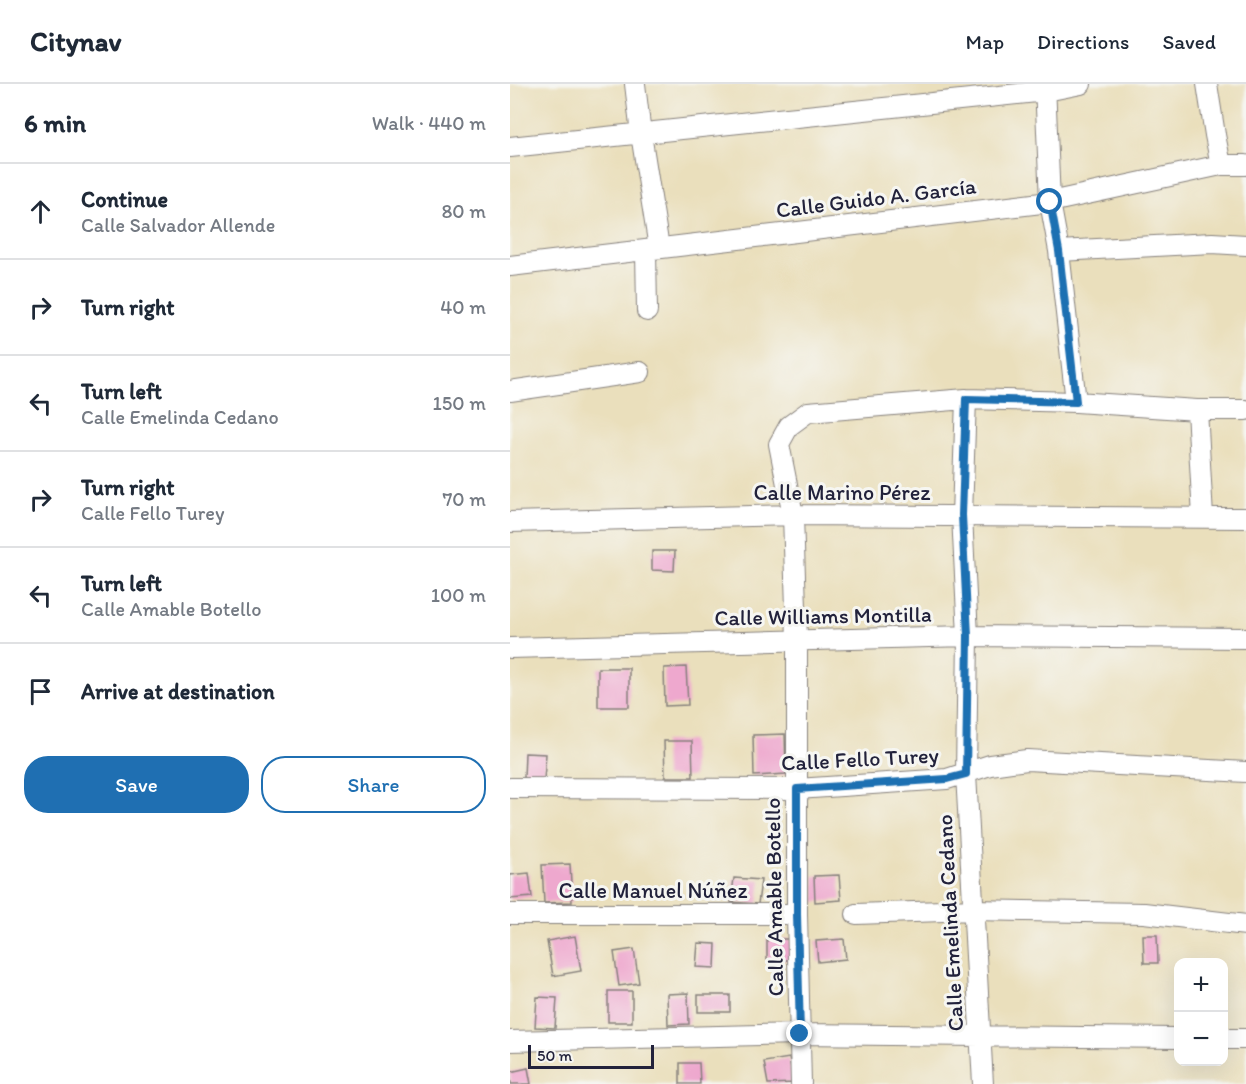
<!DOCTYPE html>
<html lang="en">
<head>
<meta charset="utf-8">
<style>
  :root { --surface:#fff; --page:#f6f6f7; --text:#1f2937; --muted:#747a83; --line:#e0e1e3; --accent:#1f6fb2 }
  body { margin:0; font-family:Itim,sans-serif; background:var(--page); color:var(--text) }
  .controls { position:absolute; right:18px; bottom:18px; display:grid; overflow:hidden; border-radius:12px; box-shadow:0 6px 24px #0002 }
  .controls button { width:54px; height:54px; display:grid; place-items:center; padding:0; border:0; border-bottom:2px solid var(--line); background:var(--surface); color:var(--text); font:30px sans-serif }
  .scale { position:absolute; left:18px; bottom:15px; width:126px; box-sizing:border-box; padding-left:6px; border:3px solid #22223b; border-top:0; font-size:16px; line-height:21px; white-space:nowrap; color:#22223b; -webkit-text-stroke:4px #f6f6f2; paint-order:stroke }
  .stop { position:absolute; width:18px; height:18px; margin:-14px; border:4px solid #1f6fb2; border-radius:50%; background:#fff }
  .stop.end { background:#1f6fb2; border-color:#fff; box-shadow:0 2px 6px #0008 }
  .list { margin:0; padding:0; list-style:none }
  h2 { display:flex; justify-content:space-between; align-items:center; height:78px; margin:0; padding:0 24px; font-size:26px }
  h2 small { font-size:20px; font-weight:400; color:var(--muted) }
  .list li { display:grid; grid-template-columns:39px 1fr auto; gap:18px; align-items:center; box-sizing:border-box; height:96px; padding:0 24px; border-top:2px solid var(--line) }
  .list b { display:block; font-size:22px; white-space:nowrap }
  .list p { margin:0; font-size:20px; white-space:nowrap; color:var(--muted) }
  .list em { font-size:20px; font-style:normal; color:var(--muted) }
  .actions { display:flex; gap:12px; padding:18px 24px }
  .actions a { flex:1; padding:14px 0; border:2px solid var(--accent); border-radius:24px; text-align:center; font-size:21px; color:var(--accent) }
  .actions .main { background:var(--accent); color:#fff }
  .icon { flex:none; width:33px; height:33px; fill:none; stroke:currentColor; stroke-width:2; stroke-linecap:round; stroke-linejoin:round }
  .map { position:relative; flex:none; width:736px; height:1000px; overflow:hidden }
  header { display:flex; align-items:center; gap:36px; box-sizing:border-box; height:84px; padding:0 30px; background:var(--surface); border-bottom:2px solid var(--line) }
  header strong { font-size:28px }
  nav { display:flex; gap:33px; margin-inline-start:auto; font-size:21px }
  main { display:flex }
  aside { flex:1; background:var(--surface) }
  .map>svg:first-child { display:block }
  .building { fill:#eea8ce }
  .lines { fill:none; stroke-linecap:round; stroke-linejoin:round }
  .minor-casing { stroke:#86807c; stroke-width:22 }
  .minor { stroke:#fff; stroke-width:20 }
  .route { stroke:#1f6fb2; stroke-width:8 }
  .labels { text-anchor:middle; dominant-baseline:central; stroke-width:6; stroke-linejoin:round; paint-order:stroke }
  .street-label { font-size:22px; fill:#22223b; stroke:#f6f6f2 }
</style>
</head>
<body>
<header>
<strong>Citynav</strong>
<nav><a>Map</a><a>Directions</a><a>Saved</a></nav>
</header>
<main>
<aside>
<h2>6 min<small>Walk · 440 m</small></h2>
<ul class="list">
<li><svg class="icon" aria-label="ahead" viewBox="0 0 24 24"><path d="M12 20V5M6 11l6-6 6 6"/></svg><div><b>Continue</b><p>Calle Salvador Allende</p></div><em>80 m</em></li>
<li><svg class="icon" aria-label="right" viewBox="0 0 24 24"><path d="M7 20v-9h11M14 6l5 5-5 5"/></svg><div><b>Turn right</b></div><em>40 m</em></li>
<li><svg class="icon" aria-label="left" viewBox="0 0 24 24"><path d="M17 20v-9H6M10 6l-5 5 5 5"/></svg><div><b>Turn left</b><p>Calle Emelinda Cedano</p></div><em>150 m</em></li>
<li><svg class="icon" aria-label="right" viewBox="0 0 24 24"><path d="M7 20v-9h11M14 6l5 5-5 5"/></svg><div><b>Turn right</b><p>Calle Fello Turey</p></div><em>70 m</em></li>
<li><svg class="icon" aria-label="left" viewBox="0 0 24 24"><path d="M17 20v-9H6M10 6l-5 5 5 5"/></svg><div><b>Turn left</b><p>Calle Amable Botello</p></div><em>100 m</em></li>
<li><svg class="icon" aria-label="arrive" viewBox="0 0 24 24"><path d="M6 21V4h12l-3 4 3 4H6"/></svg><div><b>Arrive at destination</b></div></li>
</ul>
<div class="actions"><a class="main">Save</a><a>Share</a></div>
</aside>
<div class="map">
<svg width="736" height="1000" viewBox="0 0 736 1000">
  <rect width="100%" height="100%" fill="#f6f6f2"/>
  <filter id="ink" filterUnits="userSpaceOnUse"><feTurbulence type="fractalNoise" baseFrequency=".0167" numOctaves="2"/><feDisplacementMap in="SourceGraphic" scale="12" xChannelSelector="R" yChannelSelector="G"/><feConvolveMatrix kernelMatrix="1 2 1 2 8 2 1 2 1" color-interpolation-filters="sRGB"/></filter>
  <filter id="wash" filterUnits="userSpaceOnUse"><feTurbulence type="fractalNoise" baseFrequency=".008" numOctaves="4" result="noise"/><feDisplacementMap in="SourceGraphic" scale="24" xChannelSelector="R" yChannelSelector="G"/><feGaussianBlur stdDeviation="1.35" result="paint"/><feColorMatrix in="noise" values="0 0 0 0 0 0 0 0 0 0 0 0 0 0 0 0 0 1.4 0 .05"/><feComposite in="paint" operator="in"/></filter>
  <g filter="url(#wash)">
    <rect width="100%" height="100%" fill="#eadfbc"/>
    <g id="blocks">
      <path class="building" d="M142 467H165L164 487 142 486Z
        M176 583 178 621 155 622 154 584Z
        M88 584H119V623H88Z
        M275 650 276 690 244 692 243 651Z
        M154 657H182L183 693H155Z
        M15 669 36 670 34 696 14 694Z
        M60 780 62 818 34 819 32 781Z
        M19 789 22 813 0 815V791Z
        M329 791 331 816 305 818 304 792Z
        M224 794 251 796 248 820 221 818Z
        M633 851H647L648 879H634Z
        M65 852 71 887 43 892 37 857Z
        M257 855H281V876H257Z
        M334 855 336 875 308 878 306 857Z
        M188 859 206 860 205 884 186 883Z
        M124 865 129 899 109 902 104 868Z
        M98 907H122V938H98Z
        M178 909 179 940 158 941 157 910Z
        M188 911H220V928H188Z
        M27 913 47 914 45 944 25 943Z
        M279 974 284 999 258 1000 254 978Z
        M170 979H189L190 1000H170Z
        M18 984 21 1000H1L0 988Z"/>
    </g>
  </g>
  <g filter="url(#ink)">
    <use href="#blocks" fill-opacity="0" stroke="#86807c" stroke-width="1.5"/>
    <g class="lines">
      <g class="minor-casing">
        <path id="minor" d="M125 0 131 50 149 164
          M535 0 540 118 549 167 566 318
          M697 0 705 51 711 81
          M0 63 536 7 571 0
          M136 166 137 227
          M549 167 702 159 736 161
          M0 182 540 118 711 81H736
          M0 307 130 288
          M456 315 452 431 458 552 456 690 473 1000
          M687 326 693 433
          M0 438 283 431 736 434
          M0 564 458 552 736 554
          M0 704 287 705 437 695 480 681 517 676 736 688
          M0 830H287
          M346 830 462 826 634 829 736 841
          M714 955H736
          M0 957 290 950 668 954
          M291 1000 287 830V556L283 431 269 360 279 342 298 328 456 315 566 318 687 326H736"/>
      </g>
      <use href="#minor" class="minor"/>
    </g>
  </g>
  <g class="lines" filter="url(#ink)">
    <path class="route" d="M290 950 287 830V705L437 695 456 690 458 552 452 431 456 315 566 318 549 167 540 118"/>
  </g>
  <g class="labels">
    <g class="street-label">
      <text transform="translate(366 114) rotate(-7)">Calle Guido A. García</text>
      <text x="332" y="408">Calle Marino Pérez</text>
      <text transform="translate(313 532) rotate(-1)">Calle Williams Montilla</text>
      <text transform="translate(350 675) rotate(-3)">Calle Fello Turey</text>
      <text x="143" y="806">Calle Manuel Núñez</text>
      <text transform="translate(264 813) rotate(-91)">Calle Amable Botello</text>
      <text transform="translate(440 839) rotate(-93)">Calle Emelinda Cedano</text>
    </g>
  </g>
</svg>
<div class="controls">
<button>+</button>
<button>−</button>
</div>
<div class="scale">50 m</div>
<div class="stop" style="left:540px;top:118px"></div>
<div class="stop end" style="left:290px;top:950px"></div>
</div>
</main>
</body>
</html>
